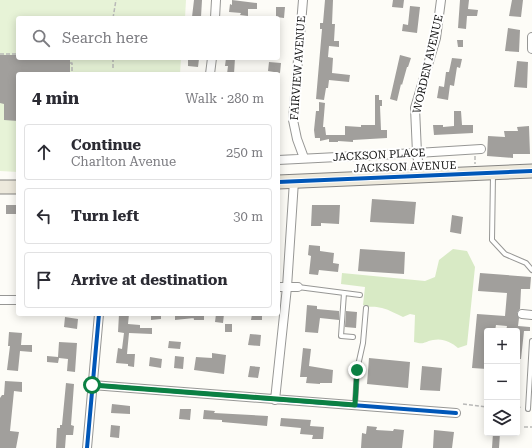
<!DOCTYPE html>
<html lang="en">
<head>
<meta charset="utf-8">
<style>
  :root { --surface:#fff; --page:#f7f7f7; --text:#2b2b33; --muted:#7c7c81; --line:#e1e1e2 }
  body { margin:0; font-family:"Roboto Serif",serif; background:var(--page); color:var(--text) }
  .controls { position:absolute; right:12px; bottom:12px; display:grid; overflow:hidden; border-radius:4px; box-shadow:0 2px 10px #0003 }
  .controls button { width:36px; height:36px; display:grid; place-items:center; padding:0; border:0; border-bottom:1px solid var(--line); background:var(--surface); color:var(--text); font:20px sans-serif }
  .stop { position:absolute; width:12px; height:12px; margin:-9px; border:3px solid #0b8043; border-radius:50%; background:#fff }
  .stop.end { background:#0b8043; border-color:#fff; box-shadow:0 1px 4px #0008 }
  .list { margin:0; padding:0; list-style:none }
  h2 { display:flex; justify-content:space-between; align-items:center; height:52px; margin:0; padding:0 16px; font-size:17px }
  h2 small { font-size:13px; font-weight:400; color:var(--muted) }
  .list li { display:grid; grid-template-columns:26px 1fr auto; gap:12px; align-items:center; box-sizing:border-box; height:56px; margin:0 8px 8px; padding:0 8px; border:1px solid var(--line); border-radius:4px }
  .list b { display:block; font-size:15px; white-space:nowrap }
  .list p { margin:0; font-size:13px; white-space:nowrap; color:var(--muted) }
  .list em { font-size:13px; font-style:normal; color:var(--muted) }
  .icon { flex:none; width:22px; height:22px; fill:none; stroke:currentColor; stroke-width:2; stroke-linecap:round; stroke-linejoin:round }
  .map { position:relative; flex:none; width:532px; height:448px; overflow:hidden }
  .search { position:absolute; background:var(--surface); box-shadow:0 2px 10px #0003; left:16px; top:16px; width:264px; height:44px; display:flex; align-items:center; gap:10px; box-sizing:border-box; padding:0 14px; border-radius:4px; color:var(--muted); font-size:15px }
  .panel { position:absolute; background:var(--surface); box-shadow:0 2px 10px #0003; left:16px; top:72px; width:264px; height:244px; border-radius:4px }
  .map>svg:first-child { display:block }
  .green { fill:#e7f3d7 }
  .forest { fill:#d8eac5 }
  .building { fill:#a19f9c }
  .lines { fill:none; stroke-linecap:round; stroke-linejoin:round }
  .lane-casing { stroke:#979795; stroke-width:6 }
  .street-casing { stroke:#979795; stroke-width:10 }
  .primary-casing { stroke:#858482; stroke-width:15 }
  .path { stroke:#b9b9b8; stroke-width:1.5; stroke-dasharray:4 2; stroke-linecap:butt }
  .lane { stroke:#fffffe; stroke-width:4 }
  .street { stroke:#fffffe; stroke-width:8 }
  .primary { stroke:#ede9dc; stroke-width:13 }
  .cycleway-casing { stroke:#fff; stroke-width:6 }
  .cycleway { stroke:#0057b8; stroke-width:4 }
  .route { stroke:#0b8043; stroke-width:5 }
  .labels { text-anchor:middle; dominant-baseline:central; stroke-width:4; stroke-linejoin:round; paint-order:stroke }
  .street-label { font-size:11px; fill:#111; stroke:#fff }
</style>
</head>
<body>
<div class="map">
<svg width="532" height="448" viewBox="0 0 532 448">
  <rect width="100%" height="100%" fill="#fdfcf7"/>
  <path class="green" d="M0 0H186L185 18H18V58H181L180 74H18V172L0 171Z"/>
  <path class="forest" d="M453 249 467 251 475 267 467 345 458 348C451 342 443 338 433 340 423 342 425 345 414 342L415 315 410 314 403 317C396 314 390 310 382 308 374 306 371 308 363 305L365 287 341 284 342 273 425 281 435 277 439 260Z"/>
  <path class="building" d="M194 0H202L201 17H192Z
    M232 0 257 3V9H248V16L240 15 241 13 229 12 230 4 232 5Z
    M325 0H333L332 24H335L334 41H339V47L329 46 328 57 333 58 332 73 350 75 349 82 329 80 328 88H326L324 100 316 99 322 29H320V23H323Z
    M393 0H404L403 8 392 7Z
    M460 0H469L468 9 478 10 477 16H467L466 29 458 28Z
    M512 0H523L521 17 509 16Z
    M410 6 420 7 417 33 402 31 403 24 408 25Z
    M276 7H285L284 18 276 17Z
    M508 28 520 30 519 52 505 51Z
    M457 40H463V47H458Z
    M0 55H18V58H70V74H18V121L4 120V104L0 103Z
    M400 55 411 58 408 67H407L402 85 401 84 397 101 390 99Z
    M188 58 199 59 198 67 188 66Z
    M226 58H235L234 74H227L228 66H225Z
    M452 58 462 59 460 68 457 67 454 86 450 85 448 100 437 98 439 86 444 87 446 72H449Z
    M517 61 528 62 527 88 514 87Z
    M269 62 281 63 280 73 268 71Z
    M375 95H379V100H382V106H380L381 130H387V138L353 140V142L338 141V142H329V139L320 141V138H315L314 130 316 111H319V102L325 103 323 127H325L326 135H345V126L361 127V125H375Z
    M454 111H461L462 125H473V133L434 135 433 125H443V127L454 126Z
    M529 126 530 154H513V158L487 156 488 136 505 137 504 131H518L517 127Z
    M372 199 416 202 414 224 370 222Z
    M6 205H18V214H6Z
    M312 205H340L339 224 321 223V226H311Z
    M452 215 463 217 461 234 450 232Z
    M309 245 320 246V251L334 253 333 263 339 264 338 272 319 270 318 275 309 274 311 256 308 255Z
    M360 249 405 252 404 274 358 271Z
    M480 273 531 277 530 289H521L520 309 517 313 519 318 518 326 530 327V331H524L521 359H517V331H506L507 326 496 325 495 331H487V369L472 368 477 314 505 316 507 293 478 291Z
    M307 305 317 306V309L339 311V320L320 318 318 333 305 332Z
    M346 311 357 312 356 328 345 327Z
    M119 314H129L128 324 140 325V328H152V334L129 333 127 354H135L134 367 128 366V364L116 363 118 348 122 349 124 333 118 332Z
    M151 314H161V319L151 320Z
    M175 314H193L194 318 175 320Z
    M193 314H204V320H194Z
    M216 314H224L223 323 215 322Z
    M252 314H262V320H251Z
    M65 317 78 319 77 329 64 327Z
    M225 324H232V332H225Z
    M9 332 22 333 21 345H32V352L20 351 18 371 7 370 10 346H8Z
    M250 334 261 335 260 346 248 345Z
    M169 341 181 342 180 349 168 348Z
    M59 342 77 343 75 372 67 371 68 359 59 358 58 363 47 362V356L58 357Z
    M303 348 311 349 309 366 333 370 332 383H320V384L306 383 307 377H300Z
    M212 353 226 355 224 374 194 370 196 357 212 358Z
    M175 356 184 357 183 369 174 368Z
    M150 357 162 359 161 368 149 366Z
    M369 358 410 362 408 388 367 384Z
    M250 366 260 367 258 378 248 377Z
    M422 366 442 368 440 391 420 390Z
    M5 381 22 382V392L14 391 10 431 19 432 16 448H0V398L2 395H4Z
    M66 383 74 384 71 425 74 426 73 435H66L65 448H56L57 428H60V425H62Z
    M112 404 130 406V414L111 413Z
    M180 409H191L190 420 179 419Z
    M204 410 215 411 214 413 268 416 267 426 222 422V420L203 419Z
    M281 418 311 420 310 426 324 427 323 439H312L313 435 300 434 301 428 280 426Z
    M111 425 120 426 119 438 110 437Z
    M367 426 377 427 376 430 393 431 394 429 404 430 402 448H361L362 433 366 434Z
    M434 430 454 432 452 448H433Z
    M493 433H500L499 448H492Z"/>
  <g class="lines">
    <g class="lane-casing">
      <path id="lane" d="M493 175 492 240 505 254 526 263 532 270
        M298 287 360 295
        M344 293 341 336 353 337
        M355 405 357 370 363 343 366 308
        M528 409 532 341"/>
    </g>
    <g class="street-casing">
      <path id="street" d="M303 0 293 120 297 139 304 158
        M215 18 216 0
        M532 37V49
        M210 74 212 58
        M278 160 417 153 481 149
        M420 176 417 153 415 108 436 38 441 0
        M278 287H298
        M0 300H18
        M522 314 532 315
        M92 385 456 413
        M275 400 287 287 294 181
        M87 448 99 314"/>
    </g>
    <g class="primary-casing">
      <path id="primary" d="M278 182 532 171
        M0 187H18"/>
    </g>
    <path class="path" d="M113 18 116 0
      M0 54H18
      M113 58V68
      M70 63H72V74
      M475 156V164
      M463 404 487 407
      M517 409 522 406
      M524 427H532"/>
    <use href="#lane" class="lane"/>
    <use href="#street" class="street"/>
    <use href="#primary" class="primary"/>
    <g class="cycleway-casing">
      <path id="cycleway" d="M278 182 532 171
        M92 385 456 413
        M87 448 99 314"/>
    </g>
    <use href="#cycleway" class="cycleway"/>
  </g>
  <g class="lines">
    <path class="route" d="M92 385 355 405 357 370"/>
  </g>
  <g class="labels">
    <g class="street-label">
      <text transform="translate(428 64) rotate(-77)">WORDEN AVENUE</text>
      <text transform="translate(298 68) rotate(-86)">FAIRVIEW AVENUE</text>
      <text transform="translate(379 155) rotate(-3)">JACKSON PLACE</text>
      <text transform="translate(405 167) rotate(-2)">JACKSON AVENUE</text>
    </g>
  </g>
</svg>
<div class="controls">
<button>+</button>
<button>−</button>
<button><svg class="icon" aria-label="layers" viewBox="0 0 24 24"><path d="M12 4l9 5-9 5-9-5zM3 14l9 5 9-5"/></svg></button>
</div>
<div class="stop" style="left:92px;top:385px"></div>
<div class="stop end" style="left:357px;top:370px"></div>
<div class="search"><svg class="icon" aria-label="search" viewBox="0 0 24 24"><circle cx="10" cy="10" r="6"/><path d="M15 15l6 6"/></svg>Search here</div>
<section class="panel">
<h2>4 min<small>Walk · 280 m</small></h2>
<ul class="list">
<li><svg class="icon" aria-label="ahead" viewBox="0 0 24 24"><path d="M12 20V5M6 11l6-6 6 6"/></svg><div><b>Continue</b><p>Charlton Avenue</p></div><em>250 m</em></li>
<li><svg class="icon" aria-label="left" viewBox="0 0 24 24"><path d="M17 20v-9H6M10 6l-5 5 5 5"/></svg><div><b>Turn left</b></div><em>30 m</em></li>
<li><svg class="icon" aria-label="arrive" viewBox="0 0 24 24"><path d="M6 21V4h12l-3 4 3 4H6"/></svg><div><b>Arrive at destination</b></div></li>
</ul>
</section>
</div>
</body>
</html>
